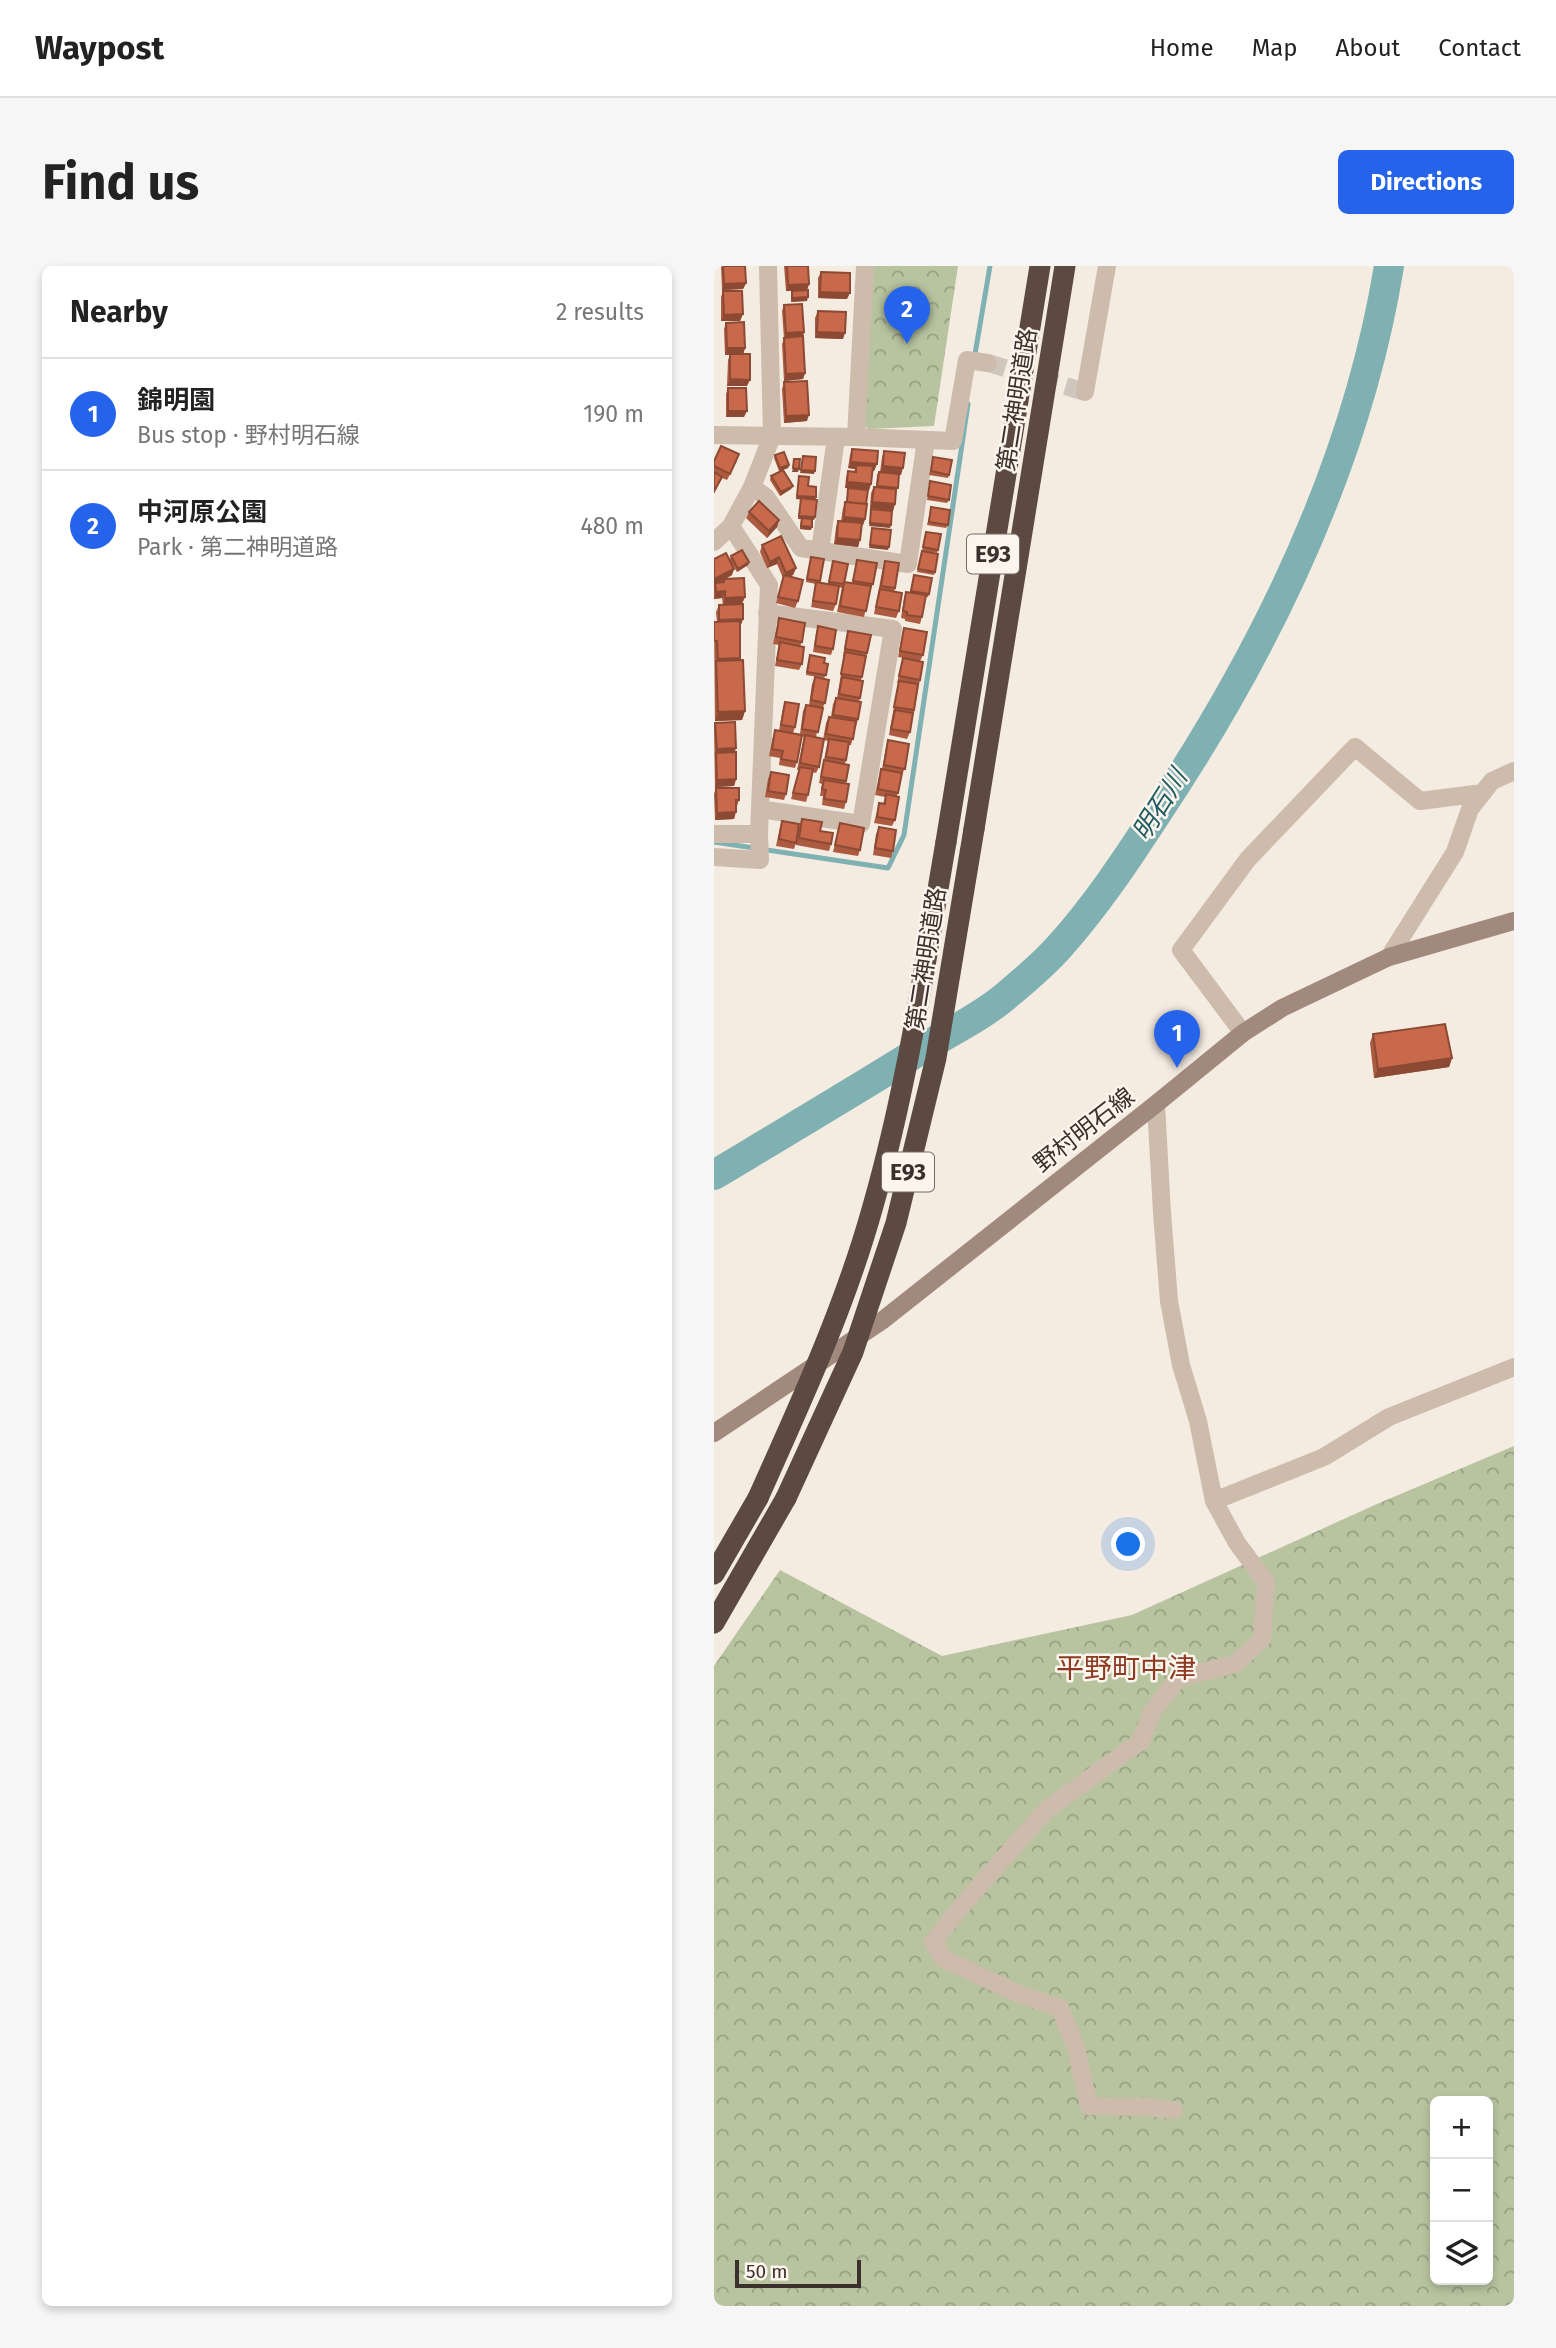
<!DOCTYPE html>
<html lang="en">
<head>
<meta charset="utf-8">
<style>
  :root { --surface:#fff; --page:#f6f6f6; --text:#222; --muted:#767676; --line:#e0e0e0; --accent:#2563eb }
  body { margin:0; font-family:"Fira Sans","Noto Sans JP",sans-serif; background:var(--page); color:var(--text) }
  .controls { position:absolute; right:21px; bottom:21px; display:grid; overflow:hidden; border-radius:10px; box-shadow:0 4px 10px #0003 }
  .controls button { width:63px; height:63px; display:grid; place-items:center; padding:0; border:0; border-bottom:2px solid var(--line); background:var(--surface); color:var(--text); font:35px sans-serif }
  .scale { position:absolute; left:21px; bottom:18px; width:126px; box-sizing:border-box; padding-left:7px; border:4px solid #3b302b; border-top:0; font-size:19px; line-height:24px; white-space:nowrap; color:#3b302b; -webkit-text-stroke:5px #fbf5ee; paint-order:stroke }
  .you { position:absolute; left:415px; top:1279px; width:24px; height:24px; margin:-18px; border:5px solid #fff; border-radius:50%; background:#1a73e8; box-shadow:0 0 0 10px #1a73e833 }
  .badge { display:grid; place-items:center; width:46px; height:46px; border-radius:50%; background:var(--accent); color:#fff; font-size:23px; font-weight:700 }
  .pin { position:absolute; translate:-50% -58px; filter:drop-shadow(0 2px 4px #0008) }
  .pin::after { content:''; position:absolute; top:37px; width:24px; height:21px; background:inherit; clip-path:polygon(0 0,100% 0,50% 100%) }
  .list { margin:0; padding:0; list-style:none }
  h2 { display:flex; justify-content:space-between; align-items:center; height:91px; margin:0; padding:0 28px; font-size:30px }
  h2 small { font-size:23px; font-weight:400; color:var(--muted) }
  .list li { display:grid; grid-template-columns:46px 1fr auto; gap:21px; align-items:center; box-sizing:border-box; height:112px; padding:0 28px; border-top:2px solid var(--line) }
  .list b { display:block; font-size:26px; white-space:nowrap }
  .list p { margin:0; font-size:23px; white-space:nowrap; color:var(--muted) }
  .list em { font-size:23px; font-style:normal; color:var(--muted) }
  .icon { flex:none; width:38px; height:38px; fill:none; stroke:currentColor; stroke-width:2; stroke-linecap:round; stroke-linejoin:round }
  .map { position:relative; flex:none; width:800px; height:2040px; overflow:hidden; border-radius:10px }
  header { display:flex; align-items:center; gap:42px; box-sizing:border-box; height:98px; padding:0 35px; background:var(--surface); border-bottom:2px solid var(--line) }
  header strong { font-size:33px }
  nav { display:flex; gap:38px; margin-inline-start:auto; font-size:24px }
  .intro { display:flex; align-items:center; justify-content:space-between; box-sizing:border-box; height:168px; padding:0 42px }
  h1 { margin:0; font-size:49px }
  .button { padding:18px 32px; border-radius:10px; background:var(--accent); color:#fff; font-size:24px; font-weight:700 }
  main { display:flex; gap:42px; padding:0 42px }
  aside { flex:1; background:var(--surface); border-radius:10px; box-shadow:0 4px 10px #0003 }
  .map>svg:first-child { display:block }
  .forest { fill:url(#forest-crowns); fill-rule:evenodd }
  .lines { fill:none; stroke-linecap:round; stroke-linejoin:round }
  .stream { stroke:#7fb0b2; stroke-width:5 }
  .river { stroke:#7fb0b2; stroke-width:30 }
  .street-tunnel { stroke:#cfc6bd; stroke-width:18; stroke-dasharray:18 9; stroke-linecap:butt }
  .street { stroke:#cdbbac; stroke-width:18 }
  .secondary { stroke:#a18a7d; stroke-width:18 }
  .highway { stroke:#5c4a42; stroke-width:21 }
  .highway-bridge { stroke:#5c4a42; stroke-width:21 }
  .wall { fill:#ac5a40 }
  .shaded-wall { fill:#8c4a34 }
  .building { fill:#c8694b; stroke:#8c4a34; stroke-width:2 }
  .labels { text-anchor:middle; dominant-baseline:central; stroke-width:5; stroke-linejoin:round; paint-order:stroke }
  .shield { fill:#fbf5ee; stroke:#756b66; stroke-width:2 }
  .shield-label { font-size:23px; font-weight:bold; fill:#3b302b }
  .street-label { font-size:24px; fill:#3b302b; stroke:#fbf5ee }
  .water-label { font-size:26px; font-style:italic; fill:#1f5a5e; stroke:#fbf5ee }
  .quarter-label { font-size:28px; fill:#8c3b22; stroke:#fbf5ee }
</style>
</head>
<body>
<header>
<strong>Waypost</strong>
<nav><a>Home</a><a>Map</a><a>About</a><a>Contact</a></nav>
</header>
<div class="intro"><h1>Find us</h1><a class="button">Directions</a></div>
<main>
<aside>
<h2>Nearby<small>2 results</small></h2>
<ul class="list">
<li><span class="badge">1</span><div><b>錦明園</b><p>Bus stop · 野村明石線</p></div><em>190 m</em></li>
<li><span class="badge">2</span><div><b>中河原公園</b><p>Park · 第二神明道路</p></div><em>480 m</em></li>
</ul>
</aside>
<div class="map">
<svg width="800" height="2040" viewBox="0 0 800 2040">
  <defs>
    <pattern id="forest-crowns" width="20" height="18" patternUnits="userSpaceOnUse" patternTransform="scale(1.75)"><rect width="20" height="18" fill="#b8c4a0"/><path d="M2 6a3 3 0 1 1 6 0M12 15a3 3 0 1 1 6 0" fill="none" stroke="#97a083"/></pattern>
  </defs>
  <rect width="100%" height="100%" fill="#f4ebe1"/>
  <path class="forest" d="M158 0H244L220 160 154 163 147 156Z
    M800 1180V2040H0V1400L66 1304 228 1390 418 1349 663 1238ZM721 1835H774V2014H721Z"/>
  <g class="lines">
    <path class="stream" d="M260 94 276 0
      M0 576 174 602 190 569 254 138"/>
    <path class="river" d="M0 909C70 867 139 826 208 783 235 766 269 750 293 729 311 714 330 698 345 681 382 640 413 593 443 547 553 382 643 197 675 0"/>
    <path class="street-tunnel" d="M274 97 371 126"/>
    <path class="street" d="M371 126 393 0
      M0 169 142 171 239 175 253 94 274 97
      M142 171 151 0
      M38 221 52 231 87 282 194 298 212 174
      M0 276 17 260 38 221 58 170 54 0
      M106 285 122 172
      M46 543 147 558 179 363 53 347
      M0 568H45L55 319 17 260
      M0 591 46 594 45 568
      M675 691 741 586 756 543 778 515 800 505
      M529 767 467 684 534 593 641 481 706 535 769 527
      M442 838 448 947 455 1035 467 1099 484 1155 500 1235 523 1277 552 1316 548 1373 521 1398 464 1412 437 1448 427 1475 332 1544 252 1635 219 1676 230 1693 305 1728 346 1742 362 1782 375 1840 433 1841 460 1844
      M500 1235 610 1191 675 1151 800 1101"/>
    <path class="secondary" d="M0 1167 169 1054 442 838 529 767 568 742 675 691 800 655"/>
    <path class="highway" d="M260 563 351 0
      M232 576 326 0
      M0 1308 44 1232
      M0 1357 72 1232"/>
    <path class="highway-bridge" d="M44 1232C87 1136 131 1041 159 940 193 821 211 698 232 576
      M72 1232 139 1086 182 957 222 792 260 563"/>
  </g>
  <path class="wall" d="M7 0H31L32 17 29 23 8 24Z
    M70 0H94L95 18 93 24V35L77 36V28L78 25H72Z
    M107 6 133 33 104 32V12Z
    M9 25 29 48 26 55H7V31Z
    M70 39 90 66 89 70 91 107 89 113 70 115 68 78 70 73 68 45Z
    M104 45 129 73 101 72V52Z
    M12 57 31 82 29 88 33 120H13L14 94 16 89H11L10 63Z
    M70 116 93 155 70 157 68 123Z
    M14 122 30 151H12V128Z
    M138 183 163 198 160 205 159 204 157 218 155 224H154L151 253 149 259H148L144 281 120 278 122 261 124 255H127L129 242 132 236 134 222H131L132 212 134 205 140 206 141 203 134 202 136 189Z
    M170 185 187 209H185L181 238 179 245 156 242 157 227 160 221H162L163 209 165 206H166L168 191Z
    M61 189 75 199 74 202 69 204 79 220 77 223 66 230 56 214 57 210 68 204 65 205 60 192Z
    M219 191 235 209 234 212 215 209Z
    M0 195H23L13 214 8 212 0 228Z
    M85 210 102 231 100 254H98L97 264 86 263 87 253H84L87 233H82Z
    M216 215 235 234 233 237 213 234Z
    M217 241 234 259 232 262 213 259Z
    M35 246 65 254 63 261 53 272 32 252Z
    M212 266 224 284 223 287 208 285Z
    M48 279 82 302 79 309 75 311 84 335 81 342 62 337 69 312 63 298 53 302 46 286Z
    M208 285 221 306 220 309 203 306Z
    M17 290 35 296 34 299 23 306 19 299 18 309 11 313 28 338 9 339 8 332 0 333V293H16Z
    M97 291 110 293 106 317 114 318 119 295 131 316 138 317 143 294 159 318 156 325 150 351 123 346 128 322 125 321 122 338 119 345 97 341 102 318 92 316Z
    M171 295 181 322 180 326 185 345 182 352 160 348 169 301Z
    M200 309 215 328 214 331H212L208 351 206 358 191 355V353L187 352 190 332 192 326H196Z
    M5 339 29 353 26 359V394L31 445 28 454 1 455 0 356H3L2 346Z
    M65 352 88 376 86 380 88 398 85 404 61 400 65 379 59 378Z
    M104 360 119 383 117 389 99 386 102 367Z
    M190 362 209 389 206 395 184 391 188 369Z
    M134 365 153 387 147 414 144 453 137 479H135L131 498 132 536 130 543 108 539 109 530H106L108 518 105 517 114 475 109 474 112 457 115 451H117L119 438 122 432H123L130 390H129L132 372Z
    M96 389 110 397 112 409 110 412 92 409Z
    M189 392 206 414 196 466 193 473 175 469 184 417H183Z
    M101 411 111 437 108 443 102 471 105 501 102 507 98 506 94 529 92 536 77 533 85 504H83L90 471 87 470 83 496 81 502 65 499 66 492 55 490 59 470 61 464 65 465 69 442 71 436 81 461 79 467 86 468 89 445 92 439H95L98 418Z
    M1 457 21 486 22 513 20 520 1 521 0 461Z
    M174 474 191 503 187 509 183 530 181 554 178 560 160 557 165 537 169 538 171 531 161 529 165 510 168 503 172 481Z
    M57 506 72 528 70 534 51 531 54 513Z
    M2 522 25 534 23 540H22L20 553 1 554 0 528Z
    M88 553 106 565 117 578 115 585 82 579 86 559Z
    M68 555 82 577 80 583 62 580 66 561Z
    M126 557 146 584 144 590 119 586Z
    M165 561 179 585 177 592 159 589 162 568Z
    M659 768 738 792 735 801 660 812 656 777Z"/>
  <path class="shaded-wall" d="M32 17 29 23 8 24 10 18Z
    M95 18 93 24 72 25 74 19Z
    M106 26 136 27 133 33 104 32Z
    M94 31 93 35 77 36 78 32Z
    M29 48 26 55H7L10 49Z
    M90 66 88 73 70 74 72 67Z
    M103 66 131 67 129 73 101 72Z
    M13 82H31L29 89H11Z
    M91 107 89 113 70 115 72 108Z
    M16 113 36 114 33 120H13Z
    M14 145H33L30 151H12Z
    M95 149 93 155 70 157 72 150Z
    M137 196 163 198 160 205 142 203V199L141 203 134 202Z
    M75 199 74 202 65 205 66 202Z
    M169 200 189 202 187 209 166 207Z
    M79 202 85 203 84 206H78Z
    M87 204 101 205 100 208 86 207Z
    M133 216 157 218 155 224 131 222Z
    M79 220 77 223 66 230 67 226Z
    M83 230 102 231 100 235 82 233Z
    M158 236 181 238 179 245 156 242Z
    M85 250 101 251 100 254 84 253Z
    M130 251 151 253 149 259 127 257Z
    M65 254 63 261 53 272 55 265Z
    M156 257 177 259 176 262 155 260Z
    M87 260 98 261 97 264 86 263Z
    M123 272 146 274 144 281 120 278Z
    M156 279 175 281 174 284 155 282Z
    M65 291 63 298 53 302 56 296Z
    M35 296 34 299 23 306 24 303Z
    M82 302 79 309 70 313 72 307Z
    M20 303 18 309 0 319V313Z
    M11 325 8 332 0 333 2 326Z
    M31 331 28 338 9 339 11 332Z
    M29 353 27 359 3 360 5 354Z
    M26 392 24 399 2 397 4 393Z
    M31 445 28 454 1 455 4 446Z
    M22 482 20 489 2 487 0 489 3 483Z
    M22 513 20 520 1 521 3 514Z
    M22 546 20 553 1 554 3 547Z
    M738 792 735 801 660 812 664 803Z"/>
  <path class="building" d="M9 0H31L32 17 10 18Z
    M73 0H94L95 18 74 19Z
    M107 6 136 7V27L106 26Z
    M94 24V31L78 32V25Z
    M9 25H28L29 48 10 49Z
    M88 38 90 66 72 67 70 39Z
    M104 45 132 46 131 67 103 66Z
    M30 56 31 82H13L12 57Z
    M89 70 91 107 72 108 70 72Z
    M16 88H36V114L16 113Z
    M93 115 95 149 72 150 70 116Z
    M14 122H32L33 145H14Z
    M7 180 25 188 16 208 0 200V195Z
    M138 183 164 185 163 198 137 196Z
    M170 185 191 187 189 202 169 200Z
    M70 186 75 199 66 202 61 189Z
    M89 190 102 191 101 205 87 204Z
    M219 191 238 194 235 209 217 205Z
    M80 193H86L85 203 79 202Z
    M142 199 159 200 157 218 133 216 134 205 142 206Z
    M69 204 79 220 67 226 57 210Z
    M0 206 8 211 0 225Z
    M165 206 185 208 184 222 163 220Z
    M85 210 95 211 94 220 102 221V231L83 230Z
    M216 215 237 219 235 234 214 230Z
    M160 221 182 223 181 238 158 236Z
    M134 222 154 224 152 238 133 236Z
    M87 232 103 234 101 251 85 250Z
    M45 235 65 254 55 265 35 246Z
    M131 236 153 238 151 253 130 251Z
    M217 241 236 244 234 259 215 256Z
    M157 243 178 245 177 259 156 257Z
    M88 252 98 253V261L87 260Z
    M124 255 148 257 146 274 123 272Z
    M158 262 177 264 175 281 156 279Z
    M212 266 227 268 224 284 209 281Z
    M67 270 82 302 72 307 65 291 56 296 48 279Z
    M28 284 35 296 24 303 17 290Z
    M208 285 224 288 221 306 204 303Z
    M12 287 20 303 0 313V293Z
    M97 291 110 293 106 315 93 313Z
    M143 294 163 297 159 318 139 315Z
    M119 295 134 298 130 318 115 316Z
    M171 295 185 297 181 322 167 320Z
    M70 309 89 314 84 335 64 331Z
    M200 309 218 312 215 328 197 325Z
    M30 312 31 331 11 332V325L2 326 1 317 10 316V313Z
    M102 316 125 320 122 338 99 335Z
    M130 316 157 320 152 345 126 340Z
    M166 323 188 327 185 345 162 341Z
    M192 326 212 329 208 351 193 349V346L189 345Z
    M29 338V353L5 354V339Z
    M65 352 91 357 88 376 62 371Z
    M26 355V392L4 393 3 375H0V356Z
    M104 360 122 364 119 383 101 380Z
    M190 362 213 366 209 389 186 385Z
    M134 365 157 369 153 387 131 383Z
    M66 376 90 381 88 398 63 394Z
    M131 386 152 390 148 411 127 408Z
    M96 389 111 392 110 397 114 398 112 409 93 406Z
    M189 392 209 396 206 414 185 410Z
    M29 394 31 445 4 446 2 395Z
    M101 411 115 414 111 437 97 434Z
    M128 411 149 415 146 432 125 428Z
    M185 415 204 418 200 444 180 441Z
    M122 432 147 436 144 453 119 449Z
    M71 436 85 438 81 461 67 459Z
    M92 439 109 442 104 466 88 463Z
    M181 444 199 447 196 466 177 463Z
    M115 451 142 455 139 473 112 468Z
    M21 456 22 482 3 483 1 457Z
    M61 464 88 469 83 496 67 493 69 485 58 483Z
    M91 469 110 473 105 501 86 497Z
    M115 473 135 476 132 494 112 491Z
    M174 474 195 478 191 503 170 499Z
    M22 486V513L3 514 2 487Z
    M110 494 135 499 132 515 107 511Z
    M86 501 99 503 94 529 79 527Z
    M167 503 188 507 184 527 164 523Z
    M57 506 75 509 72 528 54 525Z
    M110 514 135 518 132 536 110 533 112 524 108 523Z
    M2 522H25V534H22V546L3 547Z
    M172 528 185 531 181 554 163 551 165 537 171 538Z
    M88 553 108 556 106 565 119 567 117 578 85 572Z
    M68 555 85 558 82 577 65 573Z
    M126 557 150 562 146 584 121 579Z
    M165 561 182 564 179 585 161 582Z
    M731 758 738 792 664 803 659 768Z"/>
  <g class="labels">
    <g class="shield">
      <rect x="253" y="268.5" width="52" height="39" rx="5"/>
      <rect x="168" y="886.5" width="52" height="39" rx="5"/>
    </g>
    <g class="shield-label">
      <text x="279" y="288">E93</text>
      <text x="194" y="906">E93</text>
    </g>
    <g class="street-label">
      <text transform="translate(303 134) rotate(-81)">第二神明道路</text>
      <text transform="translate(212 693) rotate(-81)">第二神明道路</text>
      <text transform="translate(370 864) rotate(-38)">野村明石線</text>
    </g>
    <g class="water-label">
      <text transform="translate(446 539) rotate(-58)">明石川</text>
    </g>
    <g class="quarter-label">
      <text x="412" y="1402">平野町中津</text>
    </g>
  </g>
</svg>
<div class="controls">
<button>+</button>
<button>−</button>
<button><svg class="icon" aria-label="layers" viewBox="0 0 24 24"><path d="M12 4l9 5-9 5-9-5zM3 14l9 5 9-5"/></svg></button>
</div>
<div class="scale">50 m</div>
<div class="you"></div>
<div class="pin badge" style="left:463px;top:802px">1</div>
<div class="pin badge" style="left:193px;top:78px">2</div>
</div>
</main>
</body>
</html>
